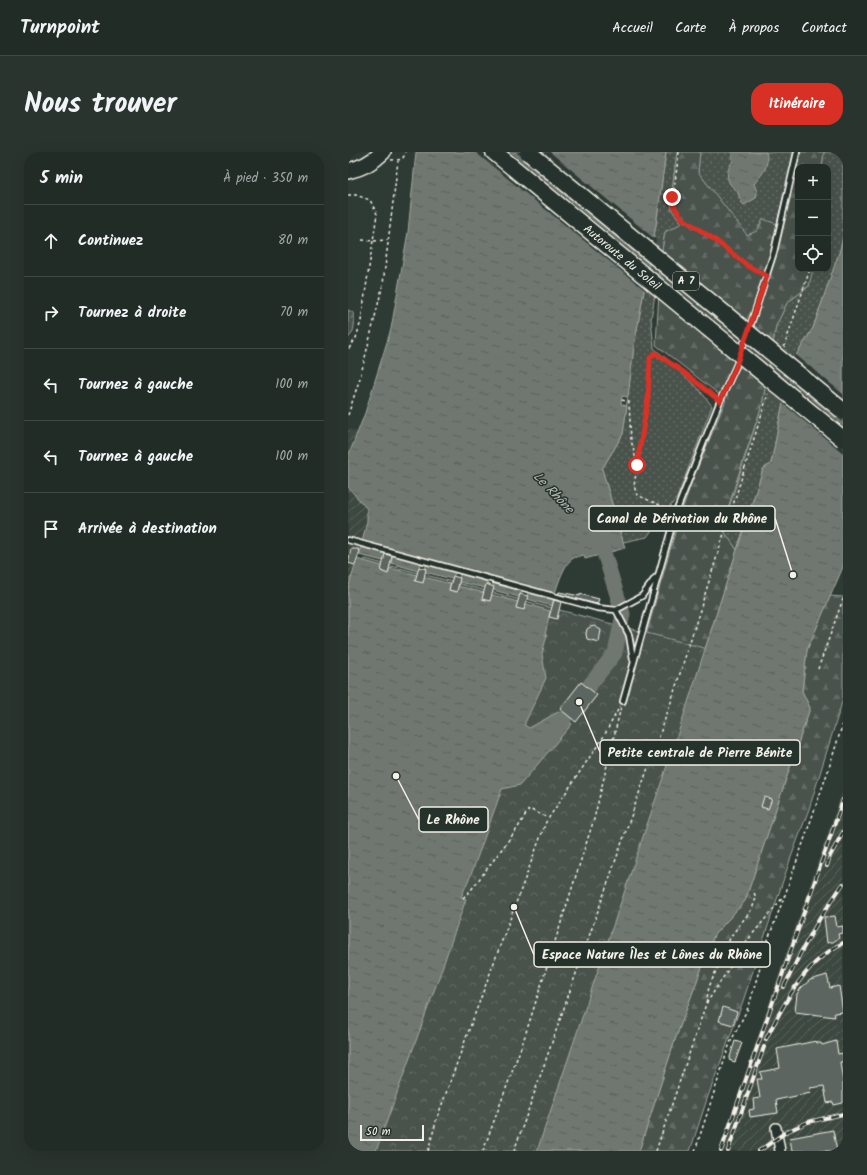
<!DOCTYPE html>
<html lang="fr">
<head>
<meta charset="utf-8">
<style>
  :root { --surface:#222c27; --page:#2a342f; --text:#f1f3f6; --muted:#a2a7a7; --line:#3f4844; --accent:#d93025 }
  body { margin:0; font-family:Kalam,sans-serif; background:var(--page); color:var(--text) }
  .controls { position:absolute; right:12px; top:12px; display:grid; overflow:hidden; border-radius:8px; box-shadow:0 4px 16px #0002 }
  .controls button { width:36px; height:36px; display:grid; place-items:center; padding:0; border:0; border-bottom:1px solid var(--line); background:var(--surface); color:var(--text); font:20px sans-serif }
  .scale { position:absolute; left:12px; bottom:10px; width:64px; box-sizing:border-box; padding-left:4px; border:2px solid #f4f1e8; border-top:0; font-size:11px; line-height:14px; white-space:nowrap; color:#f4f1e8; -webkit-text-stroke:3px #26332d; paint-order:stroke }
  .stop { position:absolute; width:12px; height:12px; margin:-9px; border:3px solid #d93025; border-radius:50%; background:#fff }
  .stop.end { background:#d93025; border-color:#fff; box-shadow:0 1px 4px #0008 }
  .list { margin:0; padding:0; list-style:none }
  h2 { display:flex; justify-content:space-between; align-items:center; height:52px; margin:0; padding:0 16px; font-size:17px }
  h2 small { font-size:13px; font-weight:400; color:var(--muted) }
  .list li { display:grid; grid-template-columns:26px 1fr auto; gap:12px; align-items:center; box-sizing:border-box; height:72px; padding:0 16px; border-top:1px solid var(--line) }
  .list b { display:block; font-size:15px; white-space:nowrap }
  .list em { font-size:13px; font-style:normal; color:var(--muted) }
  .icon { flex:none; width:22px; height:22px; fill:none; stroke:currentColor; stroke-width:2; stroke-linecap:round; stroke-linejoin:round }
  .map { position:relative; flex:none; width:495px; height:999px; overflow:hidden; border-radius:16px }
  header { display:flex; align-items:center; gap:24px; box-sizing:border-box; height:56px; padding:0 20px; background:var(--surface); border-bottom:1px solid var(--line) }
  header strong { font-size:19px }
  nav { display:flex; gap:22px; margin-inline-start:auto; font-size:14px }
  .intro { display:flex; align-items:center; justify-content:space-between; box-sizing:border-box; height:96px; padding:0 24px }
  h1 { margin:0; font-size:28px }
  .button { padding:10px 18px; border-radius:16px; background:var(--accent); color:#fff; font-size:14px; font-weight:700 }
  main { display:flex; gap:24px; padding:0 24px }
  aside { flex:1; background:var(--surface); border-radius:16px; box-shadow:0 4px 16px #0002 }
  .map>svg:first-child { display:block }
  .industrial { fill:url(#industrial-furrows) }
  .grass { fill:url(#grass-dots); stroke:#9ea29a }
  .forest { fill:url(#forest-firs); stroke:#9ea29a }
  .park { fill:url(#park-crowns); stroke:#9ea29a }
  .water { fill:url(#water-ripples); stroke:#a4a8a0 }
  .pier { fill:#2e3b34 }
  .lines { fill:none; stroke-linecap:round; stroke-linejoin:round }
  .river { stroke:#6f7770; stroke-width:15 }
  .building { fill:#5c655e; stroke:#f4f1e8 }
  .service-casing { stroke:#f4f1e8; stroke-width:8 }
  .minor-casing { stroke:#f4f1e8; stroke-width:12 }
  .trunk-casing { stroke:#f4f1e8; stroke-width:18 }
  .motorway-casing { stroke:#f4f1e8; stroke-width:19 }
  .path { stroke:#f4f1e8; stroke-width:1.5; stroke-dasharray:3 3; stroke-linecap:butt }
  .service { stroke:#26332d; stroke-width:4.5 }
  .minor { stroke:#26332d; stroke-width:9 }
  .trunk { stroke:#26332d; stroke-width:15 }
  .motorway { stroke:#26332d; stroke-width:16 }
  .rail-casing { stroke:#f4f1e8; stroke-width:4 }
  .rail { stroke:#26332d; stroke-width:2.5; stroke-dasharray:8; stroke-linecap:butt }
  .motorway-bridge-casing { stroke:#f4f1e8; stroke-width:19; stroke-linecap:butt }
  .motorway-bridge { stroke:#26332d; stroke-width:16 }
  .route { stroke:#d93025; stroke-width:5 }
  .labels { text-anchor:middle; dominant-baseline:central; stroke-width:3; stroke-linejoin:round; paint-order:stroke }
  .shield { fill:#26332d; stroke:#b6b8b0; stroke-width:1 }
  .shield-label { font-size:11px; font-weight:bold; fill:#f4f1e8 }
  .street-label { font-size:12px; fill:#f4f1e8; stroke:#26332d }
  .water-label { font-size:13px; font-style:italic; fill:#b8bab2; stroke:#26332d }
  .leader { fill:none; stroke:#f4f1e8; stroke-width:1.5 }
  .callout-dot { fill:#f4f1e8; stroke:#26332d; stroke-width:1.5 }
  .callout { fill:#26332d; stroke:#f4f1e8; stroke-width:1.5 }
  .callout-label { font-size:13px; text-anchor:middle; font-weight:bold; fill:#f4f1e8 }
</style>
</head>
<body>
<header>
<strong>Turnpoint</strong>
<nav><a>Accueil</a><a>Carte</a><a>À propos</a><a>Contact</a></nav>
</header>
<div class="intro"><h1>Nous trouver</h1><a class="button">Itinéraire</a></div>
<main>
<aside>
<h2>5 min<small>À pied · 350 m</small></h2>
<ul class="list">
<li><svg class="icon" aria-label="ahead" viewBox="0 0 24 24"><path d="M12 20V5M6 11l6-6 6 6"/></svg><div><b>Continuez</b></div><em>80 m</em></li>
<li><svg class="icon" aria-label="right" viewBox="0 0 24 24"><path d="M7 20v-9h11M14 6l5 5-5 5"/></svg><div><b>Tournez à droite</b></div><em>70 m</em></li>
<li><svg class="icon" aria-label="left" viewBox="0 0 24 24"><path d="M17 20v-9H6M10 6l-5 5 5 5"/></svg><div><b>Tournez à gauche</b></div><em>100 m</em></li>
<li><svg class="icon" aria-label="left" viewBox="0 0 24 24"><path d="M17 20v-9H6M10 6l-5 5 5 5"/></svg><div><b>Tournez à gauche</b></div><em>100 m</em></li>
<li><svg class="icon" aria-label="arrive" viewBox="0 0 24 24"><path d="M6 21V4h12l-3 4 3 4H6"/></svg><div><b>Arrivée à destination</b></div></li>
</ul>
</aside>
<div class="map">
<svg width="495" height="999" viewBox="0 0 495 999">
  <defs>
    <pattern id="industrial-furrows" width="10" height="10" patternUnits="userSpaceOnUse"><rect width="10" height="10" fill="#3c4841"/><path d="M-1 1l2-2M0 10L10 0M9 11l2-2" fill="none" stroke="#59635c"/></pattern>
    <pattern id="grass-dots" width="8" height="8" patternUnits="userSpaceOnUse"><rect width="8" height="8" fill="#48524c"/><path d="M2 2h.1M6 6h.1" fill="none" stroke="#636b66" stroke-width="1.8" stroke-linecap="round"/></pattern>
    <pattern id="forest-firs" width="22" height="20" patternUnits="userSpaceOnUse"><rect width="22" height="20" fill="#48524c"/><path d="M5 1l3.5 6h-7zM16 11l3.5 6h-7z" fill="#636b66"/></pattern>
    <pattern id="park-crowns" width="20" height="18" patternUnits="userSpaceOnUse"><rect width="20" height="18" fill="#48524c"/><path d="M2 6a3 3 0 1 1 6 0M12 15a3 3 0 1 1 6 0" fill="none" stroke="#636b66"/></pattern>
    <pattern id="water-ripples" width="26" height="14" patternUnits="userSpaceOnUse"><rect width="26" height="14" fill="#6f7770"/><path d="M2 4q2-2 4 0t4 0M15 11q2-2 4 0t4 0" fill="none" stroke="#5c605b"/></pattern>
  </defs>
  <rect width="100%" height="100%" fill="#2e3b34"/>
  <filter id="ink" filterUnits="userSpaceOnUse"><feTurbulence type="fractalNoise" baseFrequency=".025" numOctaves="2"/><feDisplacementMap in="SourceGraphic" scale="8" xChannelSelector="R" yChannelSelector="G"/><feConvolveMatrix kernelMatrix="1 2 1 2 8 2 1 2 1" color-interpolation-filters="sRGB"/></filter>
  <g filter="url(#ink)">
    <path class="industrial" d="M0 277 10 280 0 305Z
      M0 335 19 357V369L0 437Z
      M495 637V999H371L435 810Z"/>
    <path class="grass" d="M318 0H329L323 47 324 58 334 71 317 80 303 167 306 196 350 236 364 254 329 346 316 361 299 385 275 390 254 317 275 282 286 194 308 73Z
      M352 0H446L429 72 399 84 389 72 350 20Z
      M476 0H495V85L492 98 465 176 449 202 434 255 423 312 415 317 389 398 374 377 414 253 428 174 439 151 461 134 464 117H480V15H474Z"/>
    <path class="forest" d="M329 0H352L350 20 399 83 409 79 415 67 429 72 446 0H476L474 15H450V117H465L461 134 439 151 428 174 414 253 388 330 374 376 389 398 333 572 89 999 279 551 330 370 344 329 378 248 308 193 313 105 317 80 334 71 324 58 323 47Z
      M0 158 6 161C6 169 8 180 0 186Z
      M482 444 495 445V547L461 657 442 708 395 849 359 947 342 999H291L327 888 366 783 397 749 462 556 454 539 459 498Z"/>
    <path class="park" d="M17 407 413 511 251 999H0V429Z"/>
    <path class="water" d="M68 0H318L308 73 286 194 280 245 274 244 273 252 279 254 275 282 254 317 277 396 237 407 236 403C231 404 227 405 224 407 214 414 206 444 204 454L179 447 180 440 174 439 171 445 145 438V431L140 429 137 436 111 430 112 422 107 421 104 427 77 420 78 413 72 412 70 419 43 411 44 404 38 402 35 409 11 403 19 369V357L0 335V305L17 261 43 177 60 80Z
      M383 0H418C422 14 415 21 406 32L409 40 408 46 396 53C391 49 392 45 389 39 387 37 384 35 382 32 377 24 380 15 385 9Z
      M495 85V415L459 498 454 539 462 556 397 749 366 783 327 888 291 999H189L333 572 415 317 423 312 434 255 449 202 465 176 492 98Z
      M9 407 34 414 33 419 40 421 42 416 69 423 67 429 76 425 102 432 101 438 108 440 110 434 170 450 176 458 178 452 202 459 197 483H199L194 502 198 526 176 573 181 576 210 560 224 572 172 633 154 637 124 720 113 745 118 747 90 828 28 999H0V437Z"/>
    <path class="pier" d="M127 0H162L303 116 298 139Z
      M168 0H202L308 88 303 112Z
      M447 202 495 242V270L441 225Z
      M440 228 495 274V301L433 250Z"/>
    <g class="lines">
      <path class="river" d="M204 581 267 501 275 462 253 391 247 384"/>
    </g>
    <path class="building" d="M3 397H11L10 399H12L7 413 0 411Z
      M37 402 44 404 40 422 33 419Z
      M71 415 78 417 75 431 67 429Z
      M105 424 112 426 109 440 101 438Z
      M138 432 146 435 142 449 134 447Z
      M211 440 232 444V442L251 447 249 452 210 442Z
      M172 442 180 444 176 458 168 456Z
      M206 448 213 450 209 467 201 465Z
      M246 474 253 478 251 490 239 487 238 482 239 477 242 475Z
      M233 530 249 543 228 570 212 557Z
      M416 645 424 647 420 657 413 655Z
      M487 764 489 775 495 774V781L490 782 491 786 485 790 479 791 476 765Z
      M479 823 482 836 491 834 495 860 486 861 487 865 447 860 449 842 453 836 462 828Z
      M375 855 389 860 385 873 371 869Z
      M387 889 394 891 387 910 381 908Z
      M468 889 469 891H473L474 893 488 889 490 902 495 901V910H492L495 930V951L486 953 485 950 479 951 476 934 462 936 463 941 428 948 430 961 402 965 401 958 406 957 405 947 412 946 409 927H414L412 920 432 916 429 897Z
      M485 978 489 999H444L442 986Z"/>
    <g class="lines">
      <g class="service-casing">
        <path id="service" d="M401 178 426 100 449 0
          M0 388 249 456 268 458 294 444 307 426
          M268 458 281 483 285 507
          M275 549 328 360 372 249 388 214 398 185"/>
      </g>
      <g class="minor-casing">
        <path id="minor" d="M428 976 432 999"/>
      </g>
      <g class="trunk-casing">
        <path id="trunk" d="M0 19C14 16 25 10 35 0"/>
      </g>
      <g class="motorway-casing">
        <g id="motorway">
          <path id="s1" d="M146 0 360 176"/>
        </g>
      </g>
      <path class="path" d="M331 0 325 45 327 56 334 67 367 88 400 114 412 120
        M43 8C50 7 56 10 57 0
        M0 43H8L22 48 29 62 13 169 8 186 0 198
        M14 88 25 89 40 88
        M436 195 462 117
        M274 248 281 250 283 288 289 311
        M0 263 12 226 35 132 50 9
        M323 358 289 343 286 334 300 246 302 206 307 201 334 219 368 246
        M470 517 495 447
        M115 746 123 738 169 677 181 657 200 666
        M358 851 361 835 383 784 404 757 408 746 405 738
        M80 999 89 966 118 886 198 670 256 584 272 554
        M135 999 175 890 246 667 273 555
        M166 999 323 550 420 242
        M308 999 358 852 398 790 436 744
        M347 999 382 891 401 854 419 790 437 743 480 619 495 571"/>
      <use href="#service" class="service"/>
      <use href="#minor" class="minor"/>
      <use href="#trunk" class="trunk"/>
      <use href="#motorway" class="motorway"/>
      <g class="rail-casing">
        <path id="rail" d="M479 714 482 704 495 680
          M436 835 453 800 472 766 495 732
          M418 887C437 850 456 810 495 791
          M373 999 495 648
          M380 999 416 895
          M411 999 438 980 460 970 495 962"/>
      </g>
      <use href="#rail" class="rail"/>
      <g class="motorway-bridge-casing">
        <path id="motorway-bridge" d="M180 0 495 259
          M360 176 495 287"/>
      </g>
      <use href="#motorway-bridge" class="motorway-bridge"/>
    </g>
  </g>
  <g class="lines" filter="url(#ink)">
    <path class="route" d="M289 313 300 246 302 206 307 201 334 219 372 249 388 214 419 124 400 114 367 88 334 66 327 56 324 45"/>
  </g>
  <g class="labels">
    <rect class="shield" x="325" y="120" width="26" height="18" rx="3"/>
    <g class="shield-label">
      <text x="338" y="129">A 7</text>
    </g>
    <g class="street-label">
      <text stroke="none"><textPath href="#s1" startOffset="166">Autoroute du Soleil</textPath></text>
    </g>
    <g class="water-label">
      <text transform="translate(205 341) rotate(46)">Le Rhône</text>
    </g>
  </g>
  <path class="leader" d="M445 423L427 366M231 550L252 600M48 624L71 668M166 755L186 803"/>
  <g class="callout-dot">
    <circle cx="445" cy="423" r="4"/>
    <circle cx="231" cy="550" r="4"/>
    <circle cx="48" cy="624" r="4"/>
    <circle cx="166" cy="755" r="4"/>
  </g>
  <g class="callout">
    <rect x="241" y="354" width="186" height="25" rx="4"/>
    <rect x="252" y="588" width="200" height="25" rx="4"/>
    <rect x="71" y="655" width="69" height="25" rx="4"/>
    <rect x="186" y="790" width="236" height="25" rx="4"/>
  </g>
  <g class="callout-label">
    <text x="334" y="371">Canal de Dérivation du Rhône</text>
    <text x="352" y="605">Petite centrale de Pierre Bénite</text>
    <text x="105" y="672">Le Rhône</text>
    <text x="304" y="807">Espace Nature Îles et Lônes du Rhône</text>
  </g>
</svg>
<div class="controls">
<button>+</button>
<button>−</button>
<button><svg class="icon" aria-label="locate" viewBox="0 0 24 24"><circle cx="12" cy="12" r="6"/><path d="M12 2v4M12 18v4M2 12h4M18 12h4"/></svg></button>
</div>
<div class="scale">50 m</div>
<div class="stop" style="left:289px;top:313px"></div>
<div class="stop end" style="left:324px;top:45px"></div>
</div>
</main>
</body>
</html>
